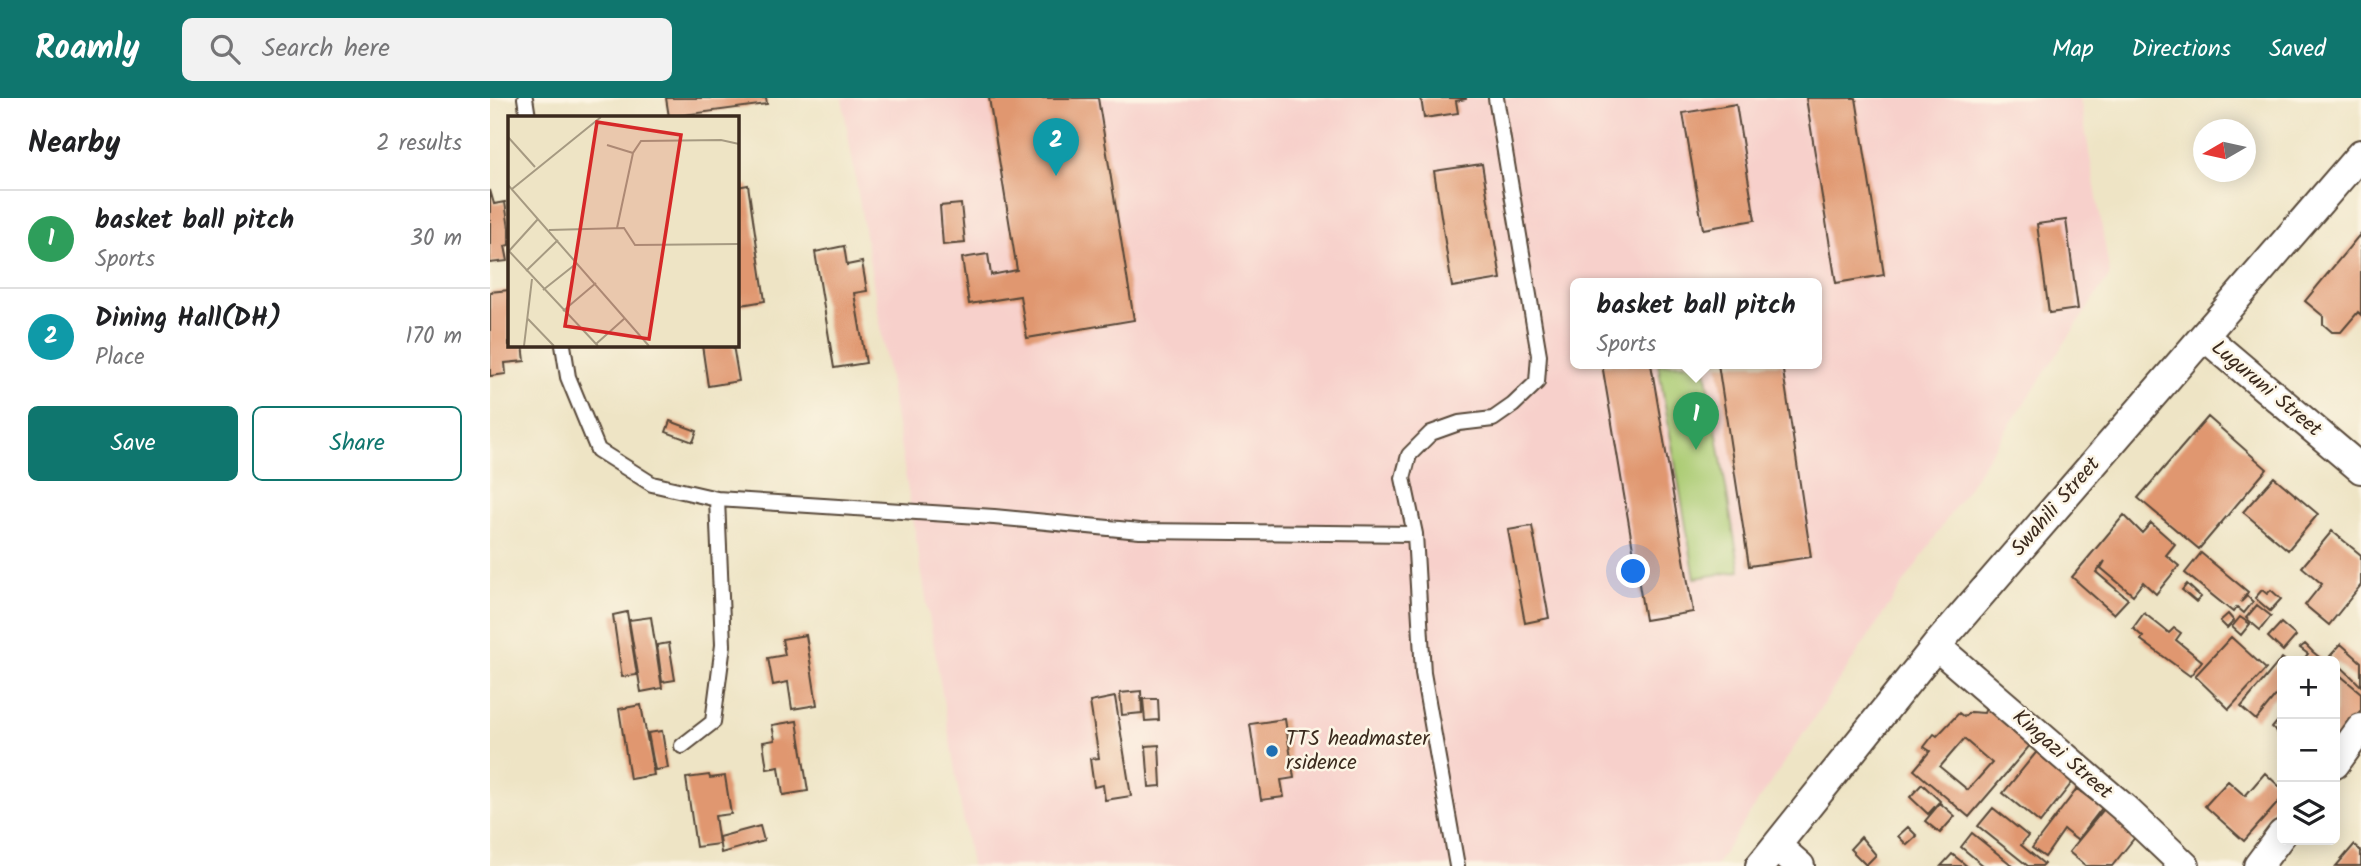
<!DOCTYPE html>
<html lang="en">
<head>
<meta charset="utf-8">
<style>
  :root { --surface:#fff; --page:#f2f2f2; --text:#202124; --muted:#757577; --line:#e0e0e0; --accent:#0f766e }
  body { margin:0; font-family:Kalam,sans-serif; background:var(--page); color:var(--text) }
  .controls { position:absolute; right:21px; bottom:21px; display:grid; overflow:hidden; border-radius:10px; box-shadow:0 4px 18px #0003 }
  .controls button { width:63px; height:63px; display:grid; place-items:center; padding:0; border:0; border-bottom:2px solid var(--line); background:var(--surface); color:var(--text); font:35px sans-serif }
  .compass { position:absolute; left:1703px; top:21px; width:63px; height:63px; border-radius:50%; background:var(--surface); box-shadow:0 4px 18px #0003; rotate:261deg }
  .you { position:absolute; left:1144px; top:474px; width:24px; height:24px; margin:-18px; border:5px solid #fff; border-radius:50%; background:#1a73e8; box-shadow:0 0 0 10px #1a73e833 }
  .badge { display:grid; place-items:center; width:46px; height:46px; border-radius:50%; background:var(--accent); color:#fff; font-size:23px; font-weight:700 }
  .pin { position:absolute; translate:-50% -58px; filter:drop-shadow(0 2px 4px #0008) }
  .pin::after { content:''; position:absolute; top:37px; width:24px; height:21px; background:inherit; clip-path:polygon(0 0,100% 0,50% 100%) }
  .popup { position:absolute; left:1080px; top:180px; width:252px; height:91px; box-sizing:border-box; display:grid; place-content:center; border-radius:10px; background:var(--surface); filter:drop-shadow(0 2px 5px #0005); font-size:23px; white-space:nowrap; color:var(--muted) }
  .popup b { font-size:26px; color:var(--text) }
  .popup::after { content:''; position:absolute; left:50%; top:100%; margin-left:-14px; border:14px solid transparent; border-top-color:var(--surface) }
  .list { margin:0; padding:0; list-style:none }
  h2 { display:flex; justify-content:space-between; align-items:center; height:91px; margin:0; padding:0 28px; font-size:30px }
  h2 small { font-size:23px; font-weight:400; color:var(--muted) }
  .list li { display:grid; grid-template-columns:46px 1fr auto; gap:21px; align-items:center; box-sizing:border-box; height:98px; padding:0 28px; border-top:2px solid var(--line) }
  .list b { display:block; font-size:26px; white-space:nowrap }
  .list p { margin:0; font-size:23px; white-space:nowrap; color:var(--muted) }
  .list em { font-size:23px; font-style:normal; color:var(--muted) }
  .actions { display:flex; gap:14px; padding:21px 28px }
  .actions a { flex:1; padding:16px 0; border:2px solid var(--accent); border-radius:10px; text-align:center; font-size:24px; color:var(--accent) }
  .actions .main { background:var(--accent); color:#fff }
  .icon { flex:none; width:38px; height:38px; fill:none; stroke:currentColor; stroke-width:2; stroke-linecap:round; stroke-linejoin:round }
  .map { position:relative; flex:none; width:1871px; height:768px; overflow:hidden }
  header { display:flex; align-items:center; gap:42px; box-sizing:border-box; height:98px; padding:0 35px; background:var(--accent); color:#fff }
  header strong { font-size:33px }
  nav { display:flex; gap:38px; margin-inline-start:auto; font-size:24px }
  .search { width:490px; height:63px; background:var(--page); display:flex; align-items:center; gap:18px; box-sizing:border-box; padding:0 24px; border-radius:10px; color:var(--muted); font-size:26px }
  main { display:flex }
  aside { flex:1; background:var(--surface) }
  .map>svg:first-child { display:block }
  .built { fill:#f7d0cb; fill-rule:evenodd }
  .green { fill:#accc74; stroke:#747b49; stroke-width:2 }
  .building { fill:#e09770; fill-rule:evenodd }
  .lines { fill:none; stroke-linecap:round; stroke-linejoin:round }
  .lane-casing { stroke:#564637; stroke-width:18 }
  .street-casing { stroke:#564637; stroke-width:32 }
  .lane { stroke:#fff; stroke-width:14 }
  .street { stroke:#fff; stroke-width:28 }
  .poi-dot { fill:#1f6fb2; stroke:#fcf5e5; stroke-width:2.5 }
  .labels { text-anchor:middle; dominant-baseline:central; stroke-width:5; stroke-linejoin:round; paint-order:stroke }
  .street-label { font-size:21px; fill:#3b2a1e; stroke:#fcf5e5 }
  .poi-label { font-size:21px; fill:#3b2a1e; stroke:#fcf5e5; text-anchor:start }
  .inset-road { fill:none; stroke:#a69a82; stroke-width:2 }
  .view { fill:#d62828; fill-opacity:0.15; stroke:#d62828; stroke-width:3.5 }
  .inset-edge { fill:none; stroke:#3b2a1e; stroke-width:3.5 }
</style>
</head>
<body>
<header>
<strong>Roamly</strong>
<div class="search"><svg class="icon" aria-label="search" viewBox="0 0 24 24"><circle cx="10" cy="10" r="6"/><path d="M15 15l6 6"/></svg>Search here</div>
<nav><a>Map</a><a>Directions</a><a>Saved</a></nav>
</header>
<main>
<aside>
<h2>Nearby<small>2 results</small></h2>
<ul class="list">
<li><span class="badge" style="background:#2e9e5b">1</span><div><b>basket ball pitch</b><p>Sports</p></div><em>30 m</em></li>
<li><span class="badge" style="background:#0f9aa8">2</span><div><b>Dining Hall(DH)</b><p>Place</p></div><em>170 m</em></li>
</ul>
<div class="actions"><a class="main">Save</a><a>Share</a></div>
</aside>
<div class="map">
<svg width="1871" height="768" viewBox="0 0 1871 768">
  <rect width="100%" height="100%" fill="#fcf5e5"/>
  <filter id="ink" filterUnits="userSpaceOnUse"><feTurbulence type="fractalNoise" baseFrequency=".0143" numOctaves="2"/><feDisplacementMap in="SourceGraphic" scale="14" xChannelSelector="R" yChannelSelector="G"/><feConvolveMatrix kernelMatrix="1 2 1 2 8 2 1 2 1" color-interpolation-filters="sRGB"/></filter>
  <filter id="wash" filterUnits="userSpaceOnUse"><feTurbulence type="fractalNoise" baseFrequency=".00686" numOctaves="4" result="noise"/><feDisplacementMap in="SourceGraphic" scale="28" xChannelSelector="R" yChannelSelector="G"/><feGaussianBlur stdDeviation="1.57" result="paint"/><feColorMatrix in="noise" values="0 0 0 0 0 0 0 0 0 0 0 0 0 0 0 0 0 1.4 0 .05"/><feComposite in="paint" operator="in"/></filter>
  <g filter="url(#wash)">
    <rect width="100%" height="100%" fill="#eee4c5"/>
    <path class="built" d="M352 0H1590L1620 177 1225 768H481ZM1085 186H1327V266H1085Z"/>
    <path class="green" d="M1168 266H1215L1250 473 1205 480Z"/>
    <g id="blocks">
      <path class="building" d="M176 0H276L277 6 179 19Z
        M499 0H608L644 222 537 240 530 198 479 206 472 160 498 156 501 177 527 172Z
        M931 0H976V1L966 3 968 15 934 20Z
        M1316 0H1366L1394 177 1346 185Z
        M1246 6 1265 122 1213 131 1193 15Z
        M992 66 1011 181 962 189 944 73Z
        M258 87 275 203 251 207 247 176V89Z
        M0 92 4 106 15 104 19 130V147L15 148 18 163 0 165Z
        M471 106 475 145 453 147 450 108Z
        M1576 122 1588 211 1559 215 1547 126Z
        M1871 135V217L1868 214 1851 234H1842L1833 226V218L1815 203Z
        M354 148 357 167 372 164 377 193 364 195 376 265 344 270 325 154Z
        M19 192V247H33L35 263 15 265 16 276 0 278V194Z
        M212 247H243L249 283 218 288Z
        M1112 266H1161L1203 514 1155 522Z
        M1228 266H1292L1321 459 1259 468Z
        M1718 319 1777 371 1709 451 1648 400Z
        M180 323 207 333 203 344 176 334Z
        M1784 379 1828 416 1798 452 1753 414Z
        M1634 417 1652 435 1661 425 1685 446 1676 457 1689 468 1666 496 1653 484 1643 497 1611 470 1615 463 1606 474 1638 501 1624 516 1582 479Z
        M1042 428 1059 520 1035 525 1018 432Z
        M1842 433 1871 457V487L1839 527 1815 507 1832 486 1812 469Z
        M1711 455 1758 494 1751 504 1757 498 1763 504 1754 515 1747 509 1743 514 1695 475Z
        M1697 486 1711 499 1706 504 1692 492Z
        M1772 492 1777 496 1781 492 1791 501 1780 513 1765 500Z
        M1767 507 1781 518 1770 532 1756 520Z
        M137 514 147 577 132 579 123 517Z
        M1654 515 1679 535 1684 530 1691 535 1686 542 1712 563 1700 578 1651 542 1653 539 1643 530Z
        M1738 516 1744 523 1737 530 1730 523Z
        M161 519 172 590 151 594 139 522Z
        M1750 519 1760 526 1751 537 1742 529Z
        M1791 525 1806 538 1793 553 1778 539Z
        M316 537 327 607 302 611 298 584 283 587 278 560 295 557 292 541Z
        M1741 539 1776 571 1739 611 1705 578Z
        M179 545 185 582 172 584 167 547Z
        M1815 546 1823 554 1834 563H1812L1818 556 1810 550Z
        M1851 546 1871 564V588L1840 558Z
        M1792 560 1796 563H1792V590L1766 622 1751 609Z
        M1845 573 1871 595V612L1845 642Z
        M651 593 652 615 632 617 630 595Z
        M625 599 641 698 615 702 613 687 604 689 600 661 609 660 600 604Z
        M653 601H668L669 622 655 623Z
        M151 607 164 677 140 681 129 611Z
        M1496 610 1542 645 1479 719 1424 672 1440 653 1434 649 1444 636 1447 638 1469 615 1474 619 1480 614 1494 615ZM1474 641 1502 665 1478 692 1450 669Z
        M1792 618V639L1782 630Z
        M795 621 804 680 791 682 794 699 771 702 760 626Z
        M307 623 318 693 293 697 289 669 277 671 273 644 285 642 282 627Z
        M172 633 178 670 165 672 158 635Z
        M669 647 671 688 659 689 656 648Z
        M1549 651 1585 681 1550 725 1513 695Z
        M1775 675 1792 691V700L1754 743 1715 708 1738 683 1755 698Z
        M219 677 220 680 235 678 241 716 225 718 229 746 206 749 196 680Z
        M1432 686 1450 703 1438 716 1420 699Z
        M1587 691 1612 710 1587 742 1574 732 1555 759 1542 750Z
        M1450 705 1465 718 1450 735 1435 723Z
        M1503 710 1538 738 1531 747 1554 766 1552 768H1538L1488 728Z
        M1614 711 1646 738 1622 768H1596L1579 754Z
        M270 728 274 743 231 755 229 739Z
        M1418 729 1427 738 1417 747 1408 738Z
        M1482 735 1523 768H1494L1471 749Z
        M1371 739 1386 757 1376 767 1360 751Z
        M1864 747 1871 753V768H1846Z
        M1462 756 1477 768H1451Z"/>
    </g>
  </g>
  <g filter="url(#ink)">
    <use href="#blocks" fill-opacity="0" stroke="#564637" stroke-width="2"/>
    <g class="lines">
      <g class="lane-casing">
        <path id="lane" d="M35 0 38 19
          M73 247 78 279 108 352 162 386 227 401 504 419 650 433 925 436
          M192 648 223 624 233 547 227 401
          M967 768 933 575 925 436 913 380 919 357 941 335 969 325 1003 321 1023 307 1047 284 1049 257 1006 0"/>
      </g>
      <g class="street-casing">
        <path id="street" d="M1714 238 1871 371
          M1446 548 1634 710 1695 768
          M1845 666 1871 630
          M1287 748 1310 768
          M1270 768 1446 548 1871 56
          M1768 768 1792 736"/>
      </g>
      <use href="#lane" class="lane"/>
      <use href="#street" class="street"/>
    </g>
  </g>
  <circle class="poi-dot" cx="782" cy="653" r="7"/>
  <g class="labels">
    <g class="street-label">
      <text transform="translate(1776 291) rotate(40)">Luguruni Street</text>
      <text transform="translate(1566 409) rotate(-49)">Swahili Street</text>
      <text transform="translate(1572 657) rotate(41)">Kingazi Street</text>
    </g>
    <g class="poi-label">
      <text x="796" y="641">TTS headmaster<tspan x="796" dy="24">rsidence</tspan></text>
    </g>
  </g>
  <g transform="translate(18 18)">
    <rect width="231" height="231" fill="#eee4c5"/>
    <path class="inset-road" d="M0 21 27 51M99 29 125 37M0 69 141 230M4 73 93 1M109 112 125 37 133 25 213 24 231 28M41 114 116 112 127 129 231 128M0 134 90 230M1 135 30 103M18 155 50 124M35 174 69 147M55 195 88 167M20 203 46 230M88 228 117 202M16 230 24 163"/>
    <path class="view" d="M89 6 173 19 141 223 57 210Z"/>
    <rect width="231" height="231" class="inset-edge"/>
  </g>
</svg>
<div class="controls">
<button>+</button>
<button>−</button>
<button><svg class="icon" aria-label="layers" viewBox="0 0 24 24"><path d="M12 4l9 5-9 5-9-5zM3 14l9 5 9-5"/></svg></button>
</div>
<svg class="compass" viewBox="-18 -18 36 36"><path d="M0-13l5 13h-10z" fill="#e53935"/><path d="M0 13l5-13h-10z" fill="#757577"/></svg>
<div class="you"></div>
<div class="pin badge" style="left:1206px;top:352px;background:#2e9e5b">1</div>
<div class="popup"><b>basket ball pitch</b>Sports</div>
<div class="pin badge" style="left:566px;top:78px;background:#0f9aa8">2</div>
</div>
</main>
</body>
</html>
